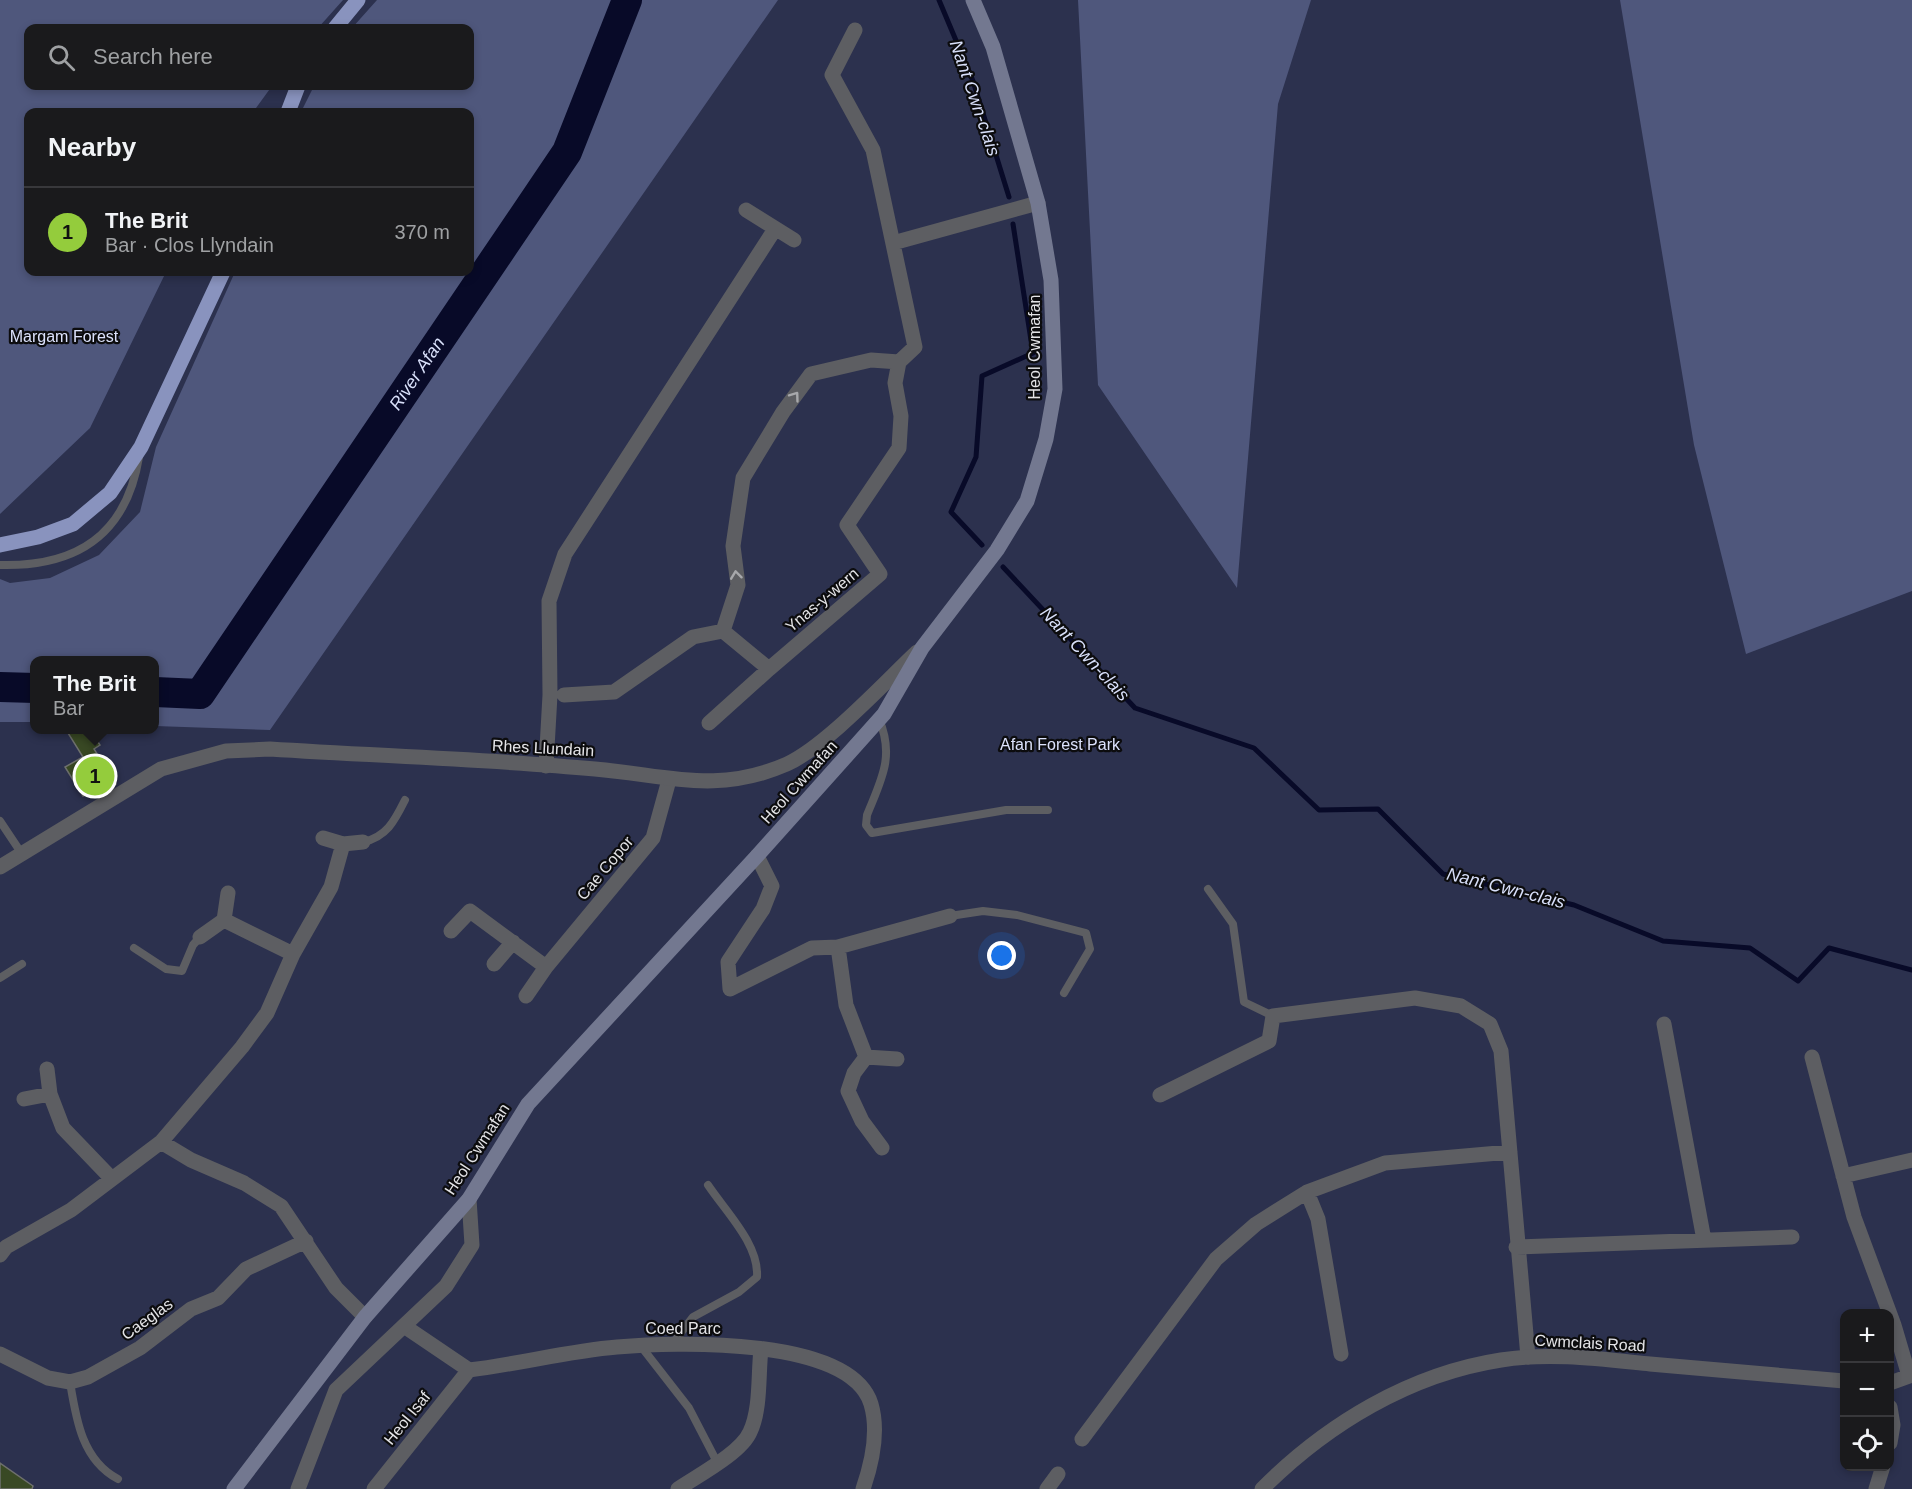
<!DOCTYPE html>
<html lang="en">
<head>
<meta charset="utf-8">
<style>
  :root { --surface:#1a1a1c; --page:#232325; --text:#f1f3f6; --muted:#9fa1a3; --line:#38383b; --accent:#94cc3c }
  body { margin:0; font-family:Helvetica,sans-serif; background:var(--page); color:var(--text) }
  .controls { position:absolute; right:18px; bottom:18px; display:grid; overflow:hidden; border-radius:12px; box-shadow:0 3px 9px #0003 }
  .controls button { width:54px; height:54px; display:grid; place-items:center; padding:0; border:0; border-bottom:2px solid var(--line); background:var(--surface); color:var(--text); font:30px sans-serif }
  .you { position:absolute; left:1002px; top:956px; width:21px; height:21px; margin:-15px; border:4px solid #fff; border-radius:50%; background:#1a73e8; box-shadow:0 0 0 9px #1a73e833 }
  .badge { display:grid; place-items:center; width:39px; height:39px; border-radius:50%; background:var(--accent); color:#111; font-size:20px; font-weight:700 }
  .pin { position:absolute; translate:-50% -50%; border:3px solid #fff; box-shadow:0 2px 6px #0006 }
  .popup { position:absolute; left:30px; top:656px; width:129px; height:78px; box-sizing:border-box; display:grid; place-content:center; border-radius:12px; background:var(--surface); filter:drop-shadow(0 2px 4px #0005); font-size:20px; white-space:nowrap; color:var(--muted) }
  .popup b { font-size:22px; color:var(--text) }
  .popup::after { content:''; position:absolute; left:50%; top:100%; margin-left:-12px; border:12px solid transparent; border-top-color:var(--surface) }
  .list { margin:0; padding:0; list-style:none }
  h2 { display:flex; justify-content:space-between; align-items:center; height:78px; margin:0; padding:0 24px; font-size:26px }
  h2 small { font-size:20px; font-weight:400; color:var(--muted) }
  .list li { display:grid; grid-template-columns:39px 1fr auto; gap:18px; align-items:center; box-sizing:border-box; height:90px; padding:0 24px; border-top:2px solid var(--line) }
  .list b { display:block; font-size:22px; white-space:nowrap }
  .list p { margin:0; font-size:20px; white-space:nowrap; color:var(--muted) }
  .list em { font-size:20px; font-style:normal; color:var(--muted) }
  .icon { flex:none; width:33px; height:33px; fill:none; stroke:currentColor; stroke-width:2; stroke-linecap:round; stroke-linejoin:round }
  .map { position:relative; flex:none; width:1912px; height:1489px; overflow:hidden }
  .search { position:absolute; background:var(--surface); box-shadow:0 3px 9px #0003; left:24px; top:24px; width:450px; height:66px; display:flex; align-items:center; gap:15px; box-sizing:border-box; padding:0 21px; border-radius:12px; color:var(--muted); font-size:22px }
  .panel { position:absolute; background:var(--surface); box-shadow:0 3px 9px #0003; left:24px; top:108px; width:450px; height:168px; border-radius:12px }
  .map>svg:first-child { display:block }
  .green { fill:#2c314e; fill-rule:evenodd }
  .forest { fill:#4f577c }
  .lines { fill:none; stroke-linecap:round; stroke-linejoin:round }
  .stream { stroke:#080a28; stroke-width:5 }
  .river { stroke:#080a28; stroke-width:30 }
  .building { fill:#394924; stroke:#6e706d; stroke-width:1.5 }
  .service { stroke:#5d5e62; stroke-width:8 }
  .minor { stroke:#5d5e62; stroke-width:15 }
  .tertiary { stroke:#5d5e62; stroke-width:15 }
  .secondary { stroke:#737890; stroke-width:15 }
  .primary { stroke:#8993be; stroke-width:15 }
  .oneway { stroke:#a7a8ab }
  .labels { text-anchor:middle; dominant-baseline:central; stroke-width:4.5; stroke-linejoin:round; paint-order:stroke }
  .park-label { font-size:16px; fill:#dce2fc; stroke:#0c0c0e }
  .street-label { font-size:16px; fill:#e4e4e7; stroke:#0c0c0e }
  .water-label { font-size:18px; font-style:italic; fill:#d8dff9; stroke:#0c0c0e }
</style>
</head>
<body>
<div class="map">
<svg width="1912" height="1489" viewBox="0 0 1912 1489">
  <rect width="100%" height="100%" fill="#222326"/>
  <path class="green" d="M0 0H1912V1489H0ZM28 28H470V86H28ZM28 112H470V272H28ZM35 660H155V730H35ZM1844 1314H1890V1466H1844Z"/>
  <path class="forest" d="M0 0H343L318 28H28V86H272L253 112H28V272H166L90 428 0 514Z
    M377 0H778L270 730 155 726V660H35V722H0V579L10 583 50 578 99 555 140 512 156 447 235 272H470V112H301L314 86H470V28H352Z
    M1078 0H1311L1278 104 1237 588 1098 385Z
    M1620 0H1912V591L1746 654 1694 445Z"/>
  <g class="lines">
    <path class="stream" d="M939 0 973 81 1009 197
      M982 545 951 512 976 457 982 376 1033 353 1013 224
      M1003 567 1135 708 1254 748 1319 810 1378 809 1443 874 1574 905 1663 941 1750 948 1798 981 1829 948 1912 970"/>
    <g class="river">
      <path d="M0 687 35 688"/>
      <path id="s1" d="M155 692 200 694 567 152 627 0"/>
    </g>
  </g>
  <path class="building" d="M73 730H90L100 745 94 749 116 784 100 794 98 791 83 796 65 767 83 757 68 733Z
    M0 1463 33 1486 32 1489H0Z"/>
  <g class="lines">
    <path class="service" d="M0 565C77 567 126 535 139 457
      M879 719C895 757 881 780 867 815L866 825 872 833 1006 810H1048
      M0 821 22 854
      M363 842C387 837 395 820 405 800
      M1208 889 1233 924 1244 1002 1273 1016
      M950 916 983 911 1017 915 1086 933 1090 949 1064 993
      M134 948 166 969 182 971 193 945 200 937
      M0 978 22 964
      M673 1343 693 1317 739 1292 757 1277C759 1244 726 1212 708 1185
      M640 1345 689 1408 717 1462
      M70 1382C76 1419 82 1460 118 1479"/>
    <path class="minor" d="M746 210 794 240
      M893 243 1038 203
      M723 631 738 585 733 546 743 478 783 412 811 374 871 360 899 362
      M564 695 614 692 693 637 723 631 769 669 880 574 847 525 899 448 901 416 895 383 899 362 915 347 873 150 832 75 855 30
      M709 723 769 669
      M546 766 550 695 549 601 565 554 775 229
      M323 838 343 844 363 842
      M757 856 772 886 763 909 728 962 730 989 812 948 838 947 846 1005 866 1057 854 1073 848 1091 862 1121 882 1148
      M224 920 293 954
      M451 931 470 911 546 967
      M200 937 224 920 228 893
      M838 947 950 916
      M494 964 513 942
      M526 996 546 967 653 838 669 780
      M1664 1024 1704 1240
      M866 1057 897 1059
      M1812 1057 1854 1217 1894 1325 1909 1376
      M47 1069 50 1094 63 1128 112 1179
      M1160 1095 1269 1041 1273 1016 1415 998 1461 1006 1490 1024 1501 1051 1528 1357
      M24 1099 50 1094
      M161 1142 191 1160 244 1183 281 1206 336 1288 365 1317
      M1843 1176 1912 1160
      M1307 1192 1318 1219 1341 1354
      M1516 1247 1792 1237
      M0 1255 6 1247 71 1210 161 1142 242 1047 267 1013 293 954 331 887 343 844
      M404 1326 469 1370C519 1364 568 1351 617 1347 674 1342 850 1336 871 1404 879 1431 872 1463 863 1489
      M0 1354 48 1378 70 1382 88 1377 140 1348 191 1309 218 1298 246 1269 306 1241
      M1890 1383 1912 1375
      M1082 1439 1216 1259 1256 1224 1307 1192 1385 1163 1510 1152
      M374 1489 469 1370
      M678 1489C697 1476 741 1453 750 1432 761 1409 758 1375 761 1349
      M1047 1489 1058 1474"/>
    <path class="tertiary" d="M0 867 161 769 226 751 270 749C378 756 487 759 595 769 667 775 716 795 787 764 826 746 884 683 917 652
      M1890 1407 1893 1425 1890 1443
      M298 1489 336 1390 446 1286 472 1245 469 1199
      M1262 1489C1327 1424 1410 1374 1501 1360 1550 1352 1601 1359 1650 1364 1715 1370 1780 1375 1844 1381
      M1876 1489 1883 1466"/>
    <path class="secondary" d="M234 1489 365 1317 469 1199 528 1104 757 856 884 714 922 648 997 550 1027 501 1046 439 1055 389 1051 280 1038 203 993 47 973 0"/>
    <path class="primary" d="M335 28 358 0
      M288 112 298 86
      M0 545 38 537 73 524 110 493 141 447 223 272"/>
  </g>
  <defs><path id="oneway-chevron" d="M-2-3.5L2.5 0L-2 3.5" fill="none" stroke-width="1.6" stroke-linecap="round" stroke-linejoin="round" transform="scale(1.5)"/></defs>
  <g class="oneway">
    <use href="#oneway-chevron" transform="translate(795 396) rotate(-54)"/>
    <use href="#oneway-chevron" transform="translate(736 575) rotate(-97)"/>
  </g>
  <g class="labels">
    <g class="park-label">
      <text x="64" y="336">Margam Forest</text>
      <text x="1060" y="744">Afan Forest Park</text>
    </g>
    <g class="street-label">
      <text transform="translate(1034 347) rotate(-90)">Heol Cwmafan</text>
      <text transform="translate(822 600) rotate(-40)">Ynas-y-wern</text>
      <text transform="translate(543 748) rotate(3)">Rhes Llundain</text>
      <text transform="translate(799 782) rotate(-48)">Heol Cwmafan</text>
      <text transform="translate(605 868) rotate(-50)">Cae Copor</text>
      <text transform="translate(477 1149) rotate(-57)">Heol Cwmafan</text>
      <text transform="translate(147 1319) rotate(-36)">Caeglas</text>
      <text x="683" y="1328">Coed Parc</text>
      <text transform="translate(1590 1343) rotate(3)">Cwmclais Road</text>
      <text transform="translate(407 1418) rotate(-51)">Heol Isaf</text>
    </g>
    <g class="water-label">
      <text transform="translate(975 98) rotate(71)">Nant Cwn-clais</text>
      <text stroke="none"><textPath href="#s1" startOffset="432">River Afan</textPath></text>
      <text transform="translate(1085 654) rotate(47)">Nant Cwn-clais</text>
      <text transform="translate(1506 888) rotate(14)">Nant Cwn-clais</text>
    </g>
  </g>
</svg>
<div class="controls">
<button>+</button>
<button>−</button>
<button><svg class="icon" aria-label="locate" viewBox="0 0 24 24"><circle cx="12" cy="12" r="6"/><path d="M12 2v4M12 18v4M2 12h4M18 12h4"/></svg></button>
</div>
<div class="you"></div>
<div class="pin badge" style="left:95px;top:776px">1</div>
<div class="popup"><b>The Brit</b>Bar</div>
<div class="search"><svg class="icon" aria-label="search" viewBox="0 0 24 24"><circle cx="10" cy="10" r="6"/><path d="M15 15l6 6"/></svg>Search here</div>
<section class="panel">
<h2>Nearby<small></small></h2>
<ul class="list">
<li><span class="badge">1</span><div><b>The Brit</b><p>Bar · Clos Llyndain</p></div><em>370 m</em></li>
</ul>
</section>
</div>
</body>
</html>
